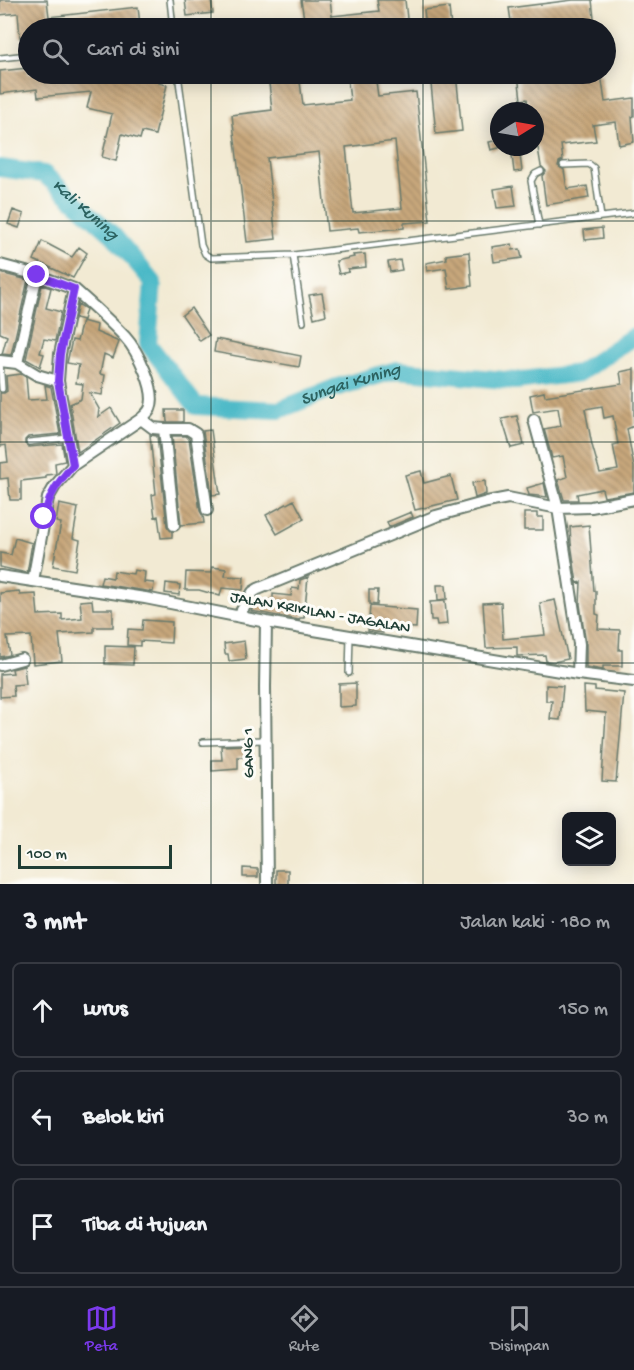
<!DOCTYPE html>
<html lang="id">
<head>
<meta charset="utf-8">
<style>
  :root { --surface:#171b24; --page:#242831; --text:#f1f3f6; --muted:#9ea1a6; --line:#363941; --accent:#7c3aed }
  body { margin:0; font-family:"Gochi Hand",sans-serif; background:var(--page); color:var(--text) }
  .controls { position:absolute; right:18px; bottom:18px; display:grid; overflow:hidden; border-radius:9px; box-shadow:0 3px 15px #0003 }
  .controls button { width:54px; height:54px; display:grid; place-items:center; padding:0; border:0; border-bottom:2px solid var(--line); background:var(--surface); color:var(--text); font:30px sans-serif }
  .compass { position:absolute; left:490px; top:102px; width:54px; height:54px; border-radius:50%; background:var(--surface); box-shadow:0 3px 15px #0003; rotate:79deg }
  .scale { position:absolute; left:18px; bottom:15px; width:154px; box-sizing:border-box; padding-left:6px; border:3px solid #1f3d34; border-top:0; font-size:16px; line-height:21px; white-space:nowrap; color:#1f3d34; -webkit-text-stroke:4px #fdfcf7; paint-order:stroke }
  .stop { position:absolute; width:18px; height:18px; margin:-14px; border:4px solid #7c3aed; border-radius:50%; background:#fff }
  .stop.end { background:#7c3aed; border-color:#fff; box-shadow:0 2px 6px #0008 }
  .list { margin:0; padding:0; list-style:none }
  h2 { display:flex; justify-content:space-between; align-items:center; height:78px; margin:0; padding:0 24px; font-size:26px }
  h2 small { font-size:20px; font-weight:400; color:var(--muted) }
  .list li { display:grid; grid-template-columns:39px 1fr auto; gap:18px; align-items:center; box-sizing:border-box; height:96px; margin:0 12px 12px; padding:0 12px; border:2px solid var(--line); border-radius:9px }
  .list b { display:block; font-size:22px; white-space:nowrap }
  .list em { font-size:20px; font-style:normal; color:var(--muted) }
  .icon { flex:none; width:33px; height:33px; fill:none; stroke:currentColor; stroke-width:2; stroke-linecap:round; stroke-linejoin:round }
  .map { position:relative; flex:none; width:634px; height:884px; overflow:hidden }
  .search { position:absolute; background:var(--surface); box-shadow:0 3px 15px #0003; left:18px; right:18px; top:18px; height:66px; display:flex; align-items:center; gap:15px; box-sizing:border-box; padding:0 21px; border-radius:33px; color:var(--muted); font-size:22px }
  .sheet { height:402px; background:var(--surface) }
  nav { display:flex; justify-content:space-around; align-items:center; box-sizing:border-box; height:84px; border-top:2px solid var(--line); background:var(--surface); font-size:16px; color:var(--muted) }
  nav a { display:grid; justify-items:center; gap:3px }
  nav .on { color:var(--accent) }
  .map>svg:first-child { display:block }
  .lines { fill:none; stroke-linecap:round; stroke-linejoin:round }
  .river { stroke:#4cb9c7; stroke-width:18 }
  .building { fill:url(#building-back-hatch); fill-rule:evenodd }
  .lane-casing { stroke:#697a6c; stroke-width:8 }
  .street-casing { stroke:#697a6c; stroke-width:14 }
  .lane { stroke:#fff; stroke-width:5 }
  .street { stroke:#fff; stroke-width:10 }
  .route { stroke:#7c3aed; stroke-width:8 }
  .grid { fill:none; stroke:#1f3d34; stroke-width:1.5; stroke-opacity:0.55 }
  .labels { text-anchor:middle; dominant-baseline:central; stroke-width:6; stroke-linejoin:round; paint-order:stroke }
  .street-label { font-size:16px; fill:#1f3d34; stroke:#fdfcf7 }
  .water-label { font-size:18px; font-style:italic; fill:#2c6260; stroke:#fdfcf7 }
</style>
</head>
<body>
<div class="map">
<svg width="634" height="884" viewBox="0 0 634 884">
  <defs>
    <pattern id="building-back-hatch" width="6" height="6" patternUnits="userSpaceOnUse" patternTransform="scale(1.5)"><rect width="6" height="6" fill="#c8a77c"/><path d="M-1 5l2 2M0 0l6 6M5-1l2 2" fill="none" stroke="#a28966"/></pattern>
  </defs>
  <rect width="100%" height="100%" fill="#fdfcf7"/>
  <filter id="ink" filterUnits="userSpaceOnUse"><feTurbulence type="fractalNoise" baseFrequency=".0167" numOctaves="2"/><feDisplacementMap in="SourceGraphic" scale="12" xChannelSelector="R" yChannelSelector="G"/><feConvolveMatrix kernelMatrix="1 2 1 2 8 2 1 2 1" color-interpolation-filters="sRGB"/></filter>
  <filter id="wash" filterUnits="userSpaceOnUse"><feTurbulence type="fractalNoise" baseFrequency=".008" numOctaves="4" result="noise"/><feDisplacementMap in="SourceGraphic" scale="24" xChannelSelector="R" yChannelSelector="G"/><feGaussianBlur stdDeviation="1.35" result="paint"/><feColorMatrix in="noise" values="0 0 0 0 0 0 0 0 0 0 0 0 0 0 0 0 0 1.4 0 .05"/><feComposite in="paint" operator="in"/></filter>
  <g filter="url(#wash)">
    <rect width="100%" height="100%" fill="#f2ead3"/>
    <g class="lines">
      <path class="river" id="s1" d="M0 168 44 174 113 235 153 282 148 344 196 406 279 410 334 388 397 370 515 381 579 373 634 336"/>
    </g>
    <g id="blocks">
      <path class="building" d="M0 0H47L49 17 138 7 140 25 106 28H28V37L20 38 18 13 0 15Z
        M185 0H211L213 13 187 16Z
        M301 0H330L332 16 379 11 377 0H405L408 28H272V23L304 19Z
        M573 0H592L595 28H512L509 8Z
        M449 7 451 28H426L424 10Z
        M28 68V74H117L127 76 128 74H151L160 76 159 83 167 85 155 135 142 132 140 139 122 134 116 161 102 157 112 114 87 108 91 92 38 97 37 89 0 94V71Z
        M268 74H326V79L300 82 303 105 350 100 347 74H375L378 96 416 92 430 221 404 223V228L359 232 358 228 327 231 319 152 267 158 276 239 247 242 232 115 272 110ZM395 141 402 208 353 213 346 147Z
        M430 74H456L462 131 436 134Z
        M518 74H601L605 102 634 98V116L632 117 634 142 619 145 616 122 593 125 596 141 561 145 563 160 559 162 558 166 564 170 567 189 587 186 589 198 546 205 542 176 546 171 541 166 538 148H535V111H529L527 99 521 100Z
        M499 140V148L491 150 489 142Z
        M511 147H519L522 171 514 172Z
        M513 186 516 206 497 208 494 189Z
        M13 210 24 214 19 228 8 224Z
        M602 228 603 238 585 240 584 230Z
        M42 241 72 257 79 247 87 253 73 278 34 260Z
        M512 244 513 250 520 249 522 258 494 262 492 247Z
        M469 252 472 286 449 289 446 268 427 271 426 263 447 259 446 255Z
        M365 254 366 267 348 269 349 272 339 274 336 261 354 257 353 255Z
        M400 260 402 270 390 272 388 262Z
        M0 273 28 280 11 355 2 354 7 336 0 333Z
        M42 285 51 288 46 308 61 312 55 341 44 339 40 353 44 354 40 367 26 359Z
        M322 293 326 315 314 318 309 295Z
        M78 304 86 309 83 320 75 318Z
        M191 308 209 335 200 341 182 315Z
        M82 321 97 325 96 332 119 342 113 358 104 354 100 374 105 375 102 395 90 393 99 409 98 417 111 408 120 423 78 452 70 404 81 399 83 384 76 383 79 365 67 363 72 340 77 341Z
        M216 339 301 356 299 367 214 352Z
        M634 369V426L627 429 634 467V492L604 497 602 489 577 494 578 500H564L558 480 567 477 563 456 552 458 544 429 561 426 558 408 533 412 530 395 544 392 545 396 622 384 620 372ZM602 406 604 418 613 416 618 444 613 445 618 470 600 473 592 445 585 409Z
        M21 374 26 377 28 400 47 399 45 385 51 387 60 434 28 437 25 440V444L29 447 62 444 65 461 55 463 56 474 46 475V478L21 481V500H10L8 478 0 479V463L8 462 6 445 0 446V393H4L7 391 6 376Z
        M166 410H183V422H167Z
        M517 416 524 445 511 448 502 419Z
        M211 430 220 494 212 495 203 431Z
        M150 435 157 436 167 526 172 532V537L161 538 158 516 155 517 152 495 156 494Z
        M172 436H186L189 439 200 511 203 516 204 523 181 525Z
        M421 471 424 483 451 476 457 500 415 510 405 475Z
        M485 481 486 494 475 498 472 483Z
        M544 483 547 497 529 495 527 488Z
        M294 500 304 519 277 534 266 515Z
        M59 504 78 508 73 538 80 540 75 570 53 566 61 523 56 522Z
        M411 512 413 517 389 527 387 522Z
        M524 513H537V517H543V530H524Z
        M589 525 594 591H596V614L599 615 598 629 620 630 619 650H622V666H603V670L586 667V644L580 604 581 582 577 583 571 543 570 527Z
        M15 538 32 543 27 573 0 567V553L11 555Z
        M212 567 226 569 225 576 244 577 243 590 222 588 220 596 199 590H185L186 572 211 573Z
        M134 570 145 572 144 582 154 583 153 592 100 584 102 576 113 578 114 571 133 574Z
        M308 577 304 618H300L299 620 251 611 256 601 265 603 266 600H273V594L291 596 292 588 299 589 300 580Z
        M166 583 180 585 179 595 165 593Z
        M437 585H446L447 599 438 600Z
        M369 590H378L377 605 369 604Z
        M19 591 20 595 36 594 38 615 62 614V620L82 618 80 601 92 600 93 609H113V627H94V632L59 634 62 661 33 664 31 636 7 637 10 655 0 657V593Z
        M555 600 568 659 553 662 546 661 545 655 517 656V647L486 648 483 603 501 602 503 639 545 635 540 603Z
        M445 601 447 624 437 625 436 620H431L430 602Z
        M370 606 417 610 416 628 384 626 383 633 368 631Z
        M143 620 172 622 171 643 140 641V646L127 645 128 629 142 630Z
        M244 641 246 659 229 661 228 654H225L224 644Z
        M105 646 134 647 133 665 105 664Z
        M24 666 26 684 13 685 14 696 0 697V674L13 673 12 669Z
        M356 683V706L339 707V684Z
        M546 685 563 686 560 720 550 719 552 701H546Z
        M584 686 595 687V690L624 693 616 782 602 781 606 713 585 711Z
        M248 745V757H238V769L212 771V760H222L221 746Z
        M243 868 258 869V877H243Z
        M276 870H288V884H276Z"/>
    </g>
  </g>
  <g filter="url(#ink)">
    <use href="#blocks" fill-opacity="0" stroke="#697a6c" stroke-width="1.5"/>
    <g class="lines">
      <g class="lane-casing">
        <path id="lane" d="M170 0 173 28
          M0 58 28 55
          M178 74 201 245 205 254 211 258 293 255 634 213
          M563 165 589 164 594 168 601 217
          M539 225 531 181 535 174 541 171
          M293 255 303 322
          M0 361 2 389
          M29 442 68 438
          M349 673 350 636
          M203 742 265 740"/>
      </g>
      <g class="street-casing">
        <path id="street" d="M0 265 37 275 74 289 60 354 58 381 73 465 141 419 153 428 164 429 174 525
          M74 289C91 304 109 320 125 337 137 350 158 391 150 409 148 413 144 416 141 419
          M0 361 17 363 37 375 58 381
          M17 363 37 275
          M164 429H188L196 434 207 510
          M0 576 145 598 266 622 578 674 634 681
          M33 581 48 498 55 486 73 465
          M239 615 253 592 258 589 436 516 487 502 508 498 558 508 534 420
          M266 622 265 687 267 884
          M0 665 22 659
          M578 674 579 644 558 508 591 507 634 499"/>
      </g>
      <use href="#lane" class="lane"/>
      <use href="#street" class="street"/>
    </g>
  </g>
  <g class="lines" filter="url(#ink)">
    <path class="route" d="M37 275 74 289 60 354 58 381 73 465C57 484 50 493 44 517"/>
  </g>
  <path class="grid" d="M211 0V28M423 0V28M211 74V884M423 74V884M0 221H634M0 442H634M0 663H634"/>
  <g class="labels">
    <g class="street-label">
      <text transform="translate(320 614) rotate(10)">JALAN KRIKILAN - JAGALAN</text>
      <text transform="translate(250 753) rotate(-91)">GANG 1</text>
    </g>
    <g class="water-label">
      <text stroke="none"><textPath href="#s1" startOffset="99">Kali Kuning</textPath></text>
      <text stroke="none"><textPath href="#s1" startOffset="498">Sungai Kuning</textPath></text>
    </g>
  </g>
</svg>
<div class="controls">
<button><svg class="icon" aria-label="layers" viewBox="0 0 24 24"><path d="M12 4l9 5-9 5-9-5zM3 14l9 5 9-5"/></svg></button>
</div>
<svg class="compass" viewBox="-18 -18 36 36"><path d="M0-13l5 13h-10z" fill="#e53935"/><path d="M0 13l5-13h-10z" fill="#9ea1a6"/></svg>
<div class="scale">100 m</div>
<div class="stop" style="left:44px;top:517px"></div>
<div class="stop end" style="left:37px;top:275px"></div>
<div class="search"><svg class="icon" aria-label="search" viewBox="0 0 24 24"><circle cx="10" cy="10" r="6"/><path d="M15 15l6 6"/></svg>Cari di sini</div>
</div>
<section class="sheet">
<h2>3 mnt<small>Jalan kaki · 180 m</small></h2>
<ul class="list">
<li><svg class="icon" aria-label="ahead" viewBox="0 0 24 24"><path d="M12 20V5M6 11l6-6 6 6"/></svg><div><b>Lurus</b></div><em>150 m</em></li>
<li><svg class="icon" aria-label="left" viewBox="0 0 24 24"><path d="M17 20v-9H6M10 6l-5 5 5 5"/></svg><div><b>Belok kiri</b></div><em>30 m</em></li>
<li><svg class="icon" aria-label="arrive" viewBox="0 0 24 24"><path d="M6 21V4h12l-3 4 3 4H6"/></svg><div><b>Tiba di tujuan</b></div></li>
</ul>
</section>
<nav>
<a class="on"><svg class="icon" aria-label="map" viewBox="0 0 24 24"><path d="M3 6l6-2 6 2 6-2v14l-6 2-6-2-6 2zM9 4v14M15 6v14"/></svg>Peta</a>
<a><svg class="icon" aria-label="directions" viewBox="0 0 24 24"><path d="M12 3l9 9-9 9-9-9zM9 14v-3h6M13 9l2 2-2 2"/></svg>Rute</a>
<a><svg class="icon" aria-label="saved" viewBox="0 0 24 24"><path d="M7 4h10v16l-5-4-5 4z"/></svg>Disimpan</a>
</nav>
</body>
</html>
